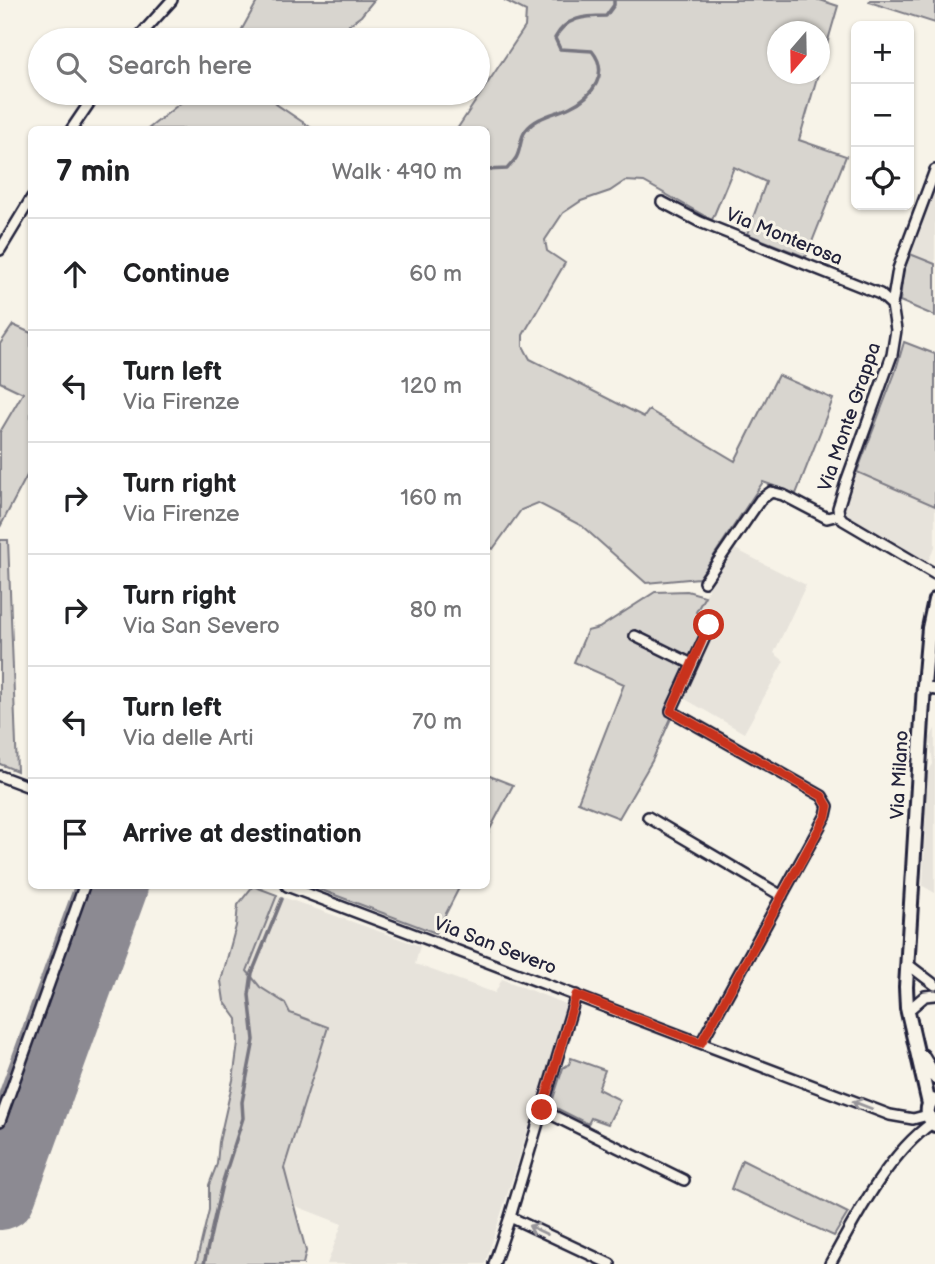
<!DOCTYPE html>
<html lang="en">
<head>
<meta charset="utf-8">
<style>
  :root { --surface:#fff; --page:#f6f6f6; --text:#202124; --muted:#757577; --line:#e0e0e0 }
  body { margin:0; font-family:"Balsamiq Sans",sans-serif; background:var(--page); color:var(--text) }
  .controls { position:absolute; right:21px; top:21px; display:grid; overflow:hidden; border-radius:10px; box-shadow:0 2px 5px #0004 }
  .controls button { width:63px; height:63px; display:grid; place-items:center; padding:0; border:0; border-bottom:2px solid var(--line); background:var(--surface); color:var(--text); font:35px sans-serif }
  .compass { position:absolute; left:767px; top:21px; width:63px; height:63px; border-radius:50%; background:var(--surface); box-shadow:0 2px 5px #0004; rotate:200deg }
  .stop { position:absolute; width:21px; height:21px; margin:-16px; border:5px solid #c8321e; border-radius:50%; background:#fff }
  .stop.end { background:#c8321e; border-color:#fff; box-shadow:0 2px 7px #0008 }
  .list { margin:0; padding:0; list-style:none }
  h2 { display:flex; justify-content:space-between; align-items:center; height:91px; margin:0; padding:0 28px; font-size:30px }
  h2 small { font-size:23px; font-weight:400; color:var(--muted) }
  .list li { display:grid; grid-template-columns:46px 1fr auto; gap:21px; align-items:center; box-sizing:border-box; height:112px; padding:0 28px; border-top:2px solid var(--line) }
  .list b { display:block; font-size:26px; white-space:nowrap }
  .list p { margin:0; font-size:23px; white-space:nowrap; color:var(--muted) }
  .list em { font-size:23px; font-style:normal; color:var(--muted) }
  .icon { flex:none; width:38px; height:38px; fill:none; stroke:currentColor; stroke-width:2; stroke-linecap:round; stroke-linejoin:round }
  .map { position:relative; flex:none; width:935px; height:1264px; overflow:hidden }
  .search { position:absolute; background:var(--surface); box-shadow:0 2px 5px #0004; left:28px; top:28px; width:462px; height:77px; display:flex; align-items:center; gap:18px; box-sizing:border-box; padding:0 24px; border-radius:38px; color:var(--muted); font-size:26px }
  .panel { position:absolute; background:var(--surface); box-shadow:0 2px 5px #0004; left:28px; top:126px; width:462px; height:763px; border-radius:10px }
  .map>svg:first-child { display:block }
  .built { fill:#e7e3db }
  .green { fill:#d8d5cf; stroke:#7d7c85; stroke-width:2 }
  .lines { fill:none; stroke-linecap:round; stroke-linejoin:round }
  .stream { stroke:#76747f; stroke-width:3.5 }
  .runway { stroke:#8c8a92; stroke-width:72 }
  .street-casing { stroke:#22223b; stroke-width:14 }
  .secondary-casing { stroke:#22223b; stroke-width:18 }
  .street { stroke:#f7f3e8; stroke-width:9 }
  .secondary { stroke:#f7f3e8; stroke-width:12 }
  .oneway { stroke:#97959a }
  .route { stroke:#c8321e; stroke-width:9 }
  .labels { text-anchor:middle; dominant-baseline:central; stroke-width:6; stroke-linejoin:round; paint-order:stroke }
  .street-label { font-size:19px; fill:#22223b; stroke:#f7f3e8 }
</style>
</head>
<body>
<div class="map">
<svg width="935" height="1264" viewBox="0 0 935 1264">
  <rect width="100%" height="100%" fill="#f7f3e8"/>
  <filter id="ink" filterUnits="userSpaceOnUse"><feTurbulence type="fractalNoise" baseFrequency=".0143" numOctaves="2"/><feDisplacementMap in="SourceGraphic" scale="14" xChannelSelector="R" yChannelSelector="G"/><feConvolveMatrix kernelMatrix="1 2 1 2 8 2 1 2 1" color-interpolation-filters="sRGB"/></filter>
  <g filter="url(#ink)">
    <path class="built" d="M935 188V264L910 254Z
      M857 472 935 506V547L927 563 847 516 843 510Z
      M735 549 806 585 774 653 784 661 744 733 680 696 696 612 724 561Z
      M935 729V893L923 886 927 773 933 764 930 738Z
      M277 895 420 946 415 964 495 993 502 979 568 1005 485 1264H327L342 1224 293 1205 284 1168 300 1115 290 1013 285 1003 260 987 247 971Z"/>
    <path class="green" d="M258 0H374L361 16 328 40H236Z
      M504 0H820L838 6 820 68V32H778V74H818L799 140 846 156 806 257 747 234 766 182 734 167 712 220 644 182 625 181 610 191 581 201 563 213 545 240 547 251 565 263 523 335V346L530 359 644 417 649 410 735 461 778 375 833 399 796 494 763 482 699 578 646 583 582 526 538 503 521 510 493 549 487 545 486 130 457 129 525 27 526 11Z
      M870 0H935V23L869 2Z
      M198 93H286L276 104 313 129H148L183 101Z
      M910 254 935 264V316L900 301 903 272Z
      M13 325 31 333V468L0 527V432L23 393 0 382V344Z
      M904 342 935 354V506L857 472 895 373Z
      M0 540H8L17 771 0 764Z
      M687 591 705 596 696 612 713 624 652 761 619 818 578 802 624 684 574 662 587 631 599 628 655 592Z
      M487 775 513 785 487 835Z
      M253 886 277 895 247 971 260 987 285 1003 290 1013 328 1027 284 1168 306 1251 303 1264H196L209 1210V1185L217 1164 219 1142 233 1080 238 1043 237 1019 224 1001 221 981 236 926 238 905Z
      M311 886H460L436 933Z
      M571 1058 605 1070 598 1089 620 1100 608 1124 591 1118 588 1124 554 1107 552 1102 563 1068 569 1064Z
      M742 1160 848 1213 834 1236 731 1189Z"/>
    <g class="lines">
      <path class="stream" d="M486 170 507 169C510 165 515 161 517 156 521 148 520 137 526 130 537 116 556 114 570 107 593 96 610 73 592 51L560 49 555 38C566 17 585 16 606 16L614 5V0
        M204 1264 222 1184 243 1118 242 1102 254 1040 249 995 252 973 282 899"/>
      <path class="runway" d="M0 1194 112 886"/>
      <g class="street-casing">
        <path id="street" d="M136 40 172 0
          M71 130 96 93
          M662 202 700 222 880 294 892 305
          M0 250 32 197
          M839 515 838 508 846 482 892 355 896 330 892 305 898 269 935 170
          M704 582 760 500 771 492 783 495 827 518 839 515 843 520 935 574
          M635 636 692 664
          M924 685 935 690
          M0 776 32 788
          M648 817 782 896
          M287 886 890 1115 913 1119 928 1115
          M910 966 935 985
          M911 1008 925 996 935 995
          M701 1043 826 815 828 806 822 796 671 711 710 626
          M542 1110 684 1180
          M0 1121 84 886
          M510 1217 610 1264
          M494 1264 510 1217 576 995
          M830 1264C856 1217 888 1154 932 1123"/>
      </g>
      <g class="secondary-casing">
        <path id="secondary" d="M922 1056 935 1077
          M932 1100C925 1108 927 1118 935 1125
          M929 1104 907 1008 906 987 924 685 929 628 935 600"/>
      </g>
      <use href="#street" class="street"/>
      <use href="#secondary" class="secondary"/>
    </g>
    <defs><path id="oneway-shaft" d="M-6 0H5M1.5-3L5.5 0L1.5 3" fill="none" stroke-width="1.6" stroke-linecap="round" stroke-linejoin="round" transform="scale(1.75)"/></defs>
    <g class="oneway">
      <use href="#oneway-shaft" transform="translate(862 1105) rotate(-159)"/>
      <use href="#oneway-shaft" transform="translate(538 1230) rotate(-155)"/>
    </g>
  </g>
  <g class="lines" filter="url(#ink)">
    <path class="route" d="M542 1110 576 995 701 1043 826 816 828 806 822 796 671 711 709 625"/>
  </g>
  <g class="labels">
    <g class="street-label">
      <text transform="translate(784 237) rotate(22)">Via Monterosa</text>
      <text transform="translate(850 417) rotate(-71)">Via Monte Grappa</text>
      <text transform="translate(900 775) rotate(-87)">Via Milano</text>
      <text transform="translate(495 946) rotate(21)">Via San Severo</text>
    </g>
  </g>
</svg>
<div class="controls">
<button>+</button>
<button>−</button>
<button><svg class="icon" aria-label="locate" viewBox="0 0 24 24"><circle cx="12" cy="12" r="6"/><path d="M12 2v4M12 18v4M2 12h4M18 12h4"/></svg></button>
</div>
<svg class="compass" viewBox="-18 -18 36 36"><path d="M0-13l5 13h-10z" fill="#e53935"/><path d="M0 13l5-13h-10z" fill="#757577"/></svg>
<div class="stop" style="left:709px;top:625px"></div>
<div class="stop end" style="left:542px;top:1110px"></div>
<div class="search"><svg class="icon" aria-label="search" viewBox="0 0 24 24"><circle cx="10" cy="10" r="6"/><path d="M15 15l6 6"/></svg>Search here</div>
<section class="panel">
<h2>7 min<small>Walk · 490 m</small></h2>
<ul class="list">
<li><svg class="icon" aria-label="ahead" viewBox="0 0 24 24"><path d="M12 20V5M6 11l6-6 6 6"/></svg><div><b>Continue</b></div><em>60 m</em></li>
<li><svg class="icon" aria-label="left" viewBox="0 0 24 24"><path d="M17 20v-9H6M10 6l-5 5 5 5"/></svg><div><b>Turn left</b><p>Via Firenze</p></div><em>120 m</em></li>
<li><svg class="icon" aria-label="right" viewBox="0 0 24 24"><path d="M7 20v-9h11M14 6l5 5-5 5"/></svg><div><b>Turn right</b><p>Via Firenze</p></div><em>160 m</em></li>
<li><svg class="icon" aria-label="right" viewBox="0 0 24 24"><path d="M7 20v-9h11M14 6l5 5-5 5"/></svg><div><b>Turn right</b><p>Via San Severo</p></div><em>80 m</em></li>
<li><svg class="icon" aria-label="left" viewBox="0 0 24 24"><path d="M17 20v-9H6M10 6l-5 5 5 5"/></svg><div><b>Turn left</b><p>Via delle Arti</p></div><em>70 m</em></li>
<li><svg class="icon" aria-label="arrive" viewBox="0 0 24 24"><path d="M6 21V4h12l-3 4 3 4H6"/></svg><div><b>Arrive at destination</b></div></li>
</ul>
</section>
</div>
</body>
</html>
